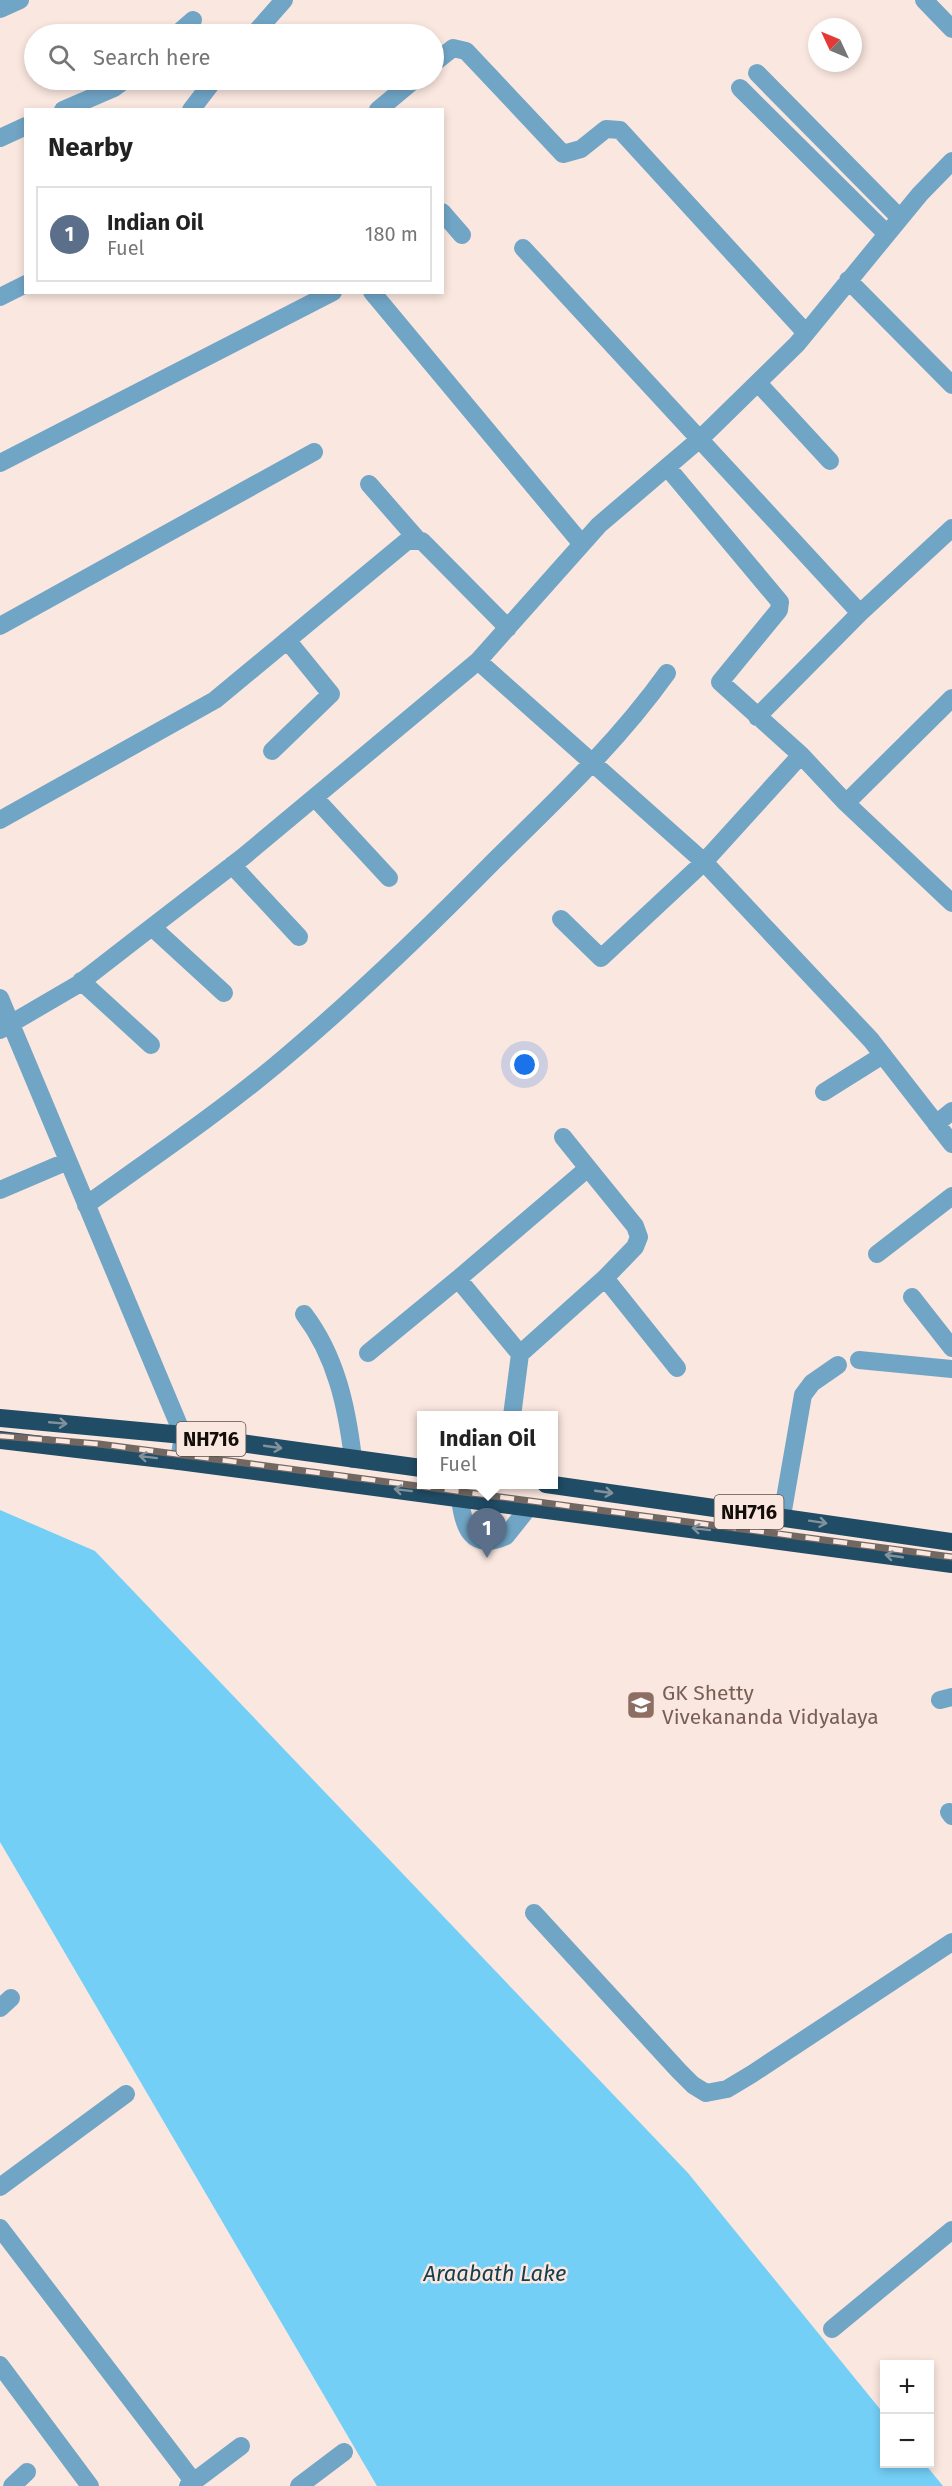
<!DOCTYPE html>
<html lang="en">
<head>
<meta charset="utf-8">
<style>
  :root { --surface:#fff; --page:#f2f2f2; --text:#222; --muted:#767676; --line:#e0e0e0; --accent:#75502b }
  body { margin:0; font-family:"Fira Sans",sans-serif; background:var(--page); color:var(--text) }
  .controls { position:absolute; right:18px; bottom:18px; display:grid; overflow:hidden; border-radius:0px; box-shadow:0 3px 9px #0003 }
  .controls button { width:54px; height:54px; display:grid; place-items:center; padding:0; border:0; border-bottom:2px solid var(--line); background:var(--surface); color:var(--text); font:30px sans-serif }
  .compass { position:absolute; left:808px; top:18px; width:54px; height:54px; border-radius:50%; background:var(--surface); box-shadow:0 3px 9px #0003; rotate:314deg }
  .you { position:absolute; left:525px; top:1065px; width:21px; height:21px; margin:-15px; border:4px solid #fff; border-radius:50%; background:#1a73e8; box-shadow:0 0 0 9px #1a73e833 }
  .badge { display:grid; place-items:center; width:39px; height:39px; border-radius:50%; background:var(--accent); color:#fff; font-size:20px; font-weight:700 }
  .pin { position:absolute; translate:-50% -50px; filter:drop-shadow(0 2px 3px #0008) }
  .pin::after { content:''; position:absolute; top:32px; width:21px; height:18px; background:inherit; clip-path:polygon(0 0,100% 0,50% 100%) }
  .popup { position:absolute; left:417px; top:1411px; width:141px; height:78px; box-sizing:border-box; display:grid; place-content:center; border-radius:0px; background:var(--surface); filter:drop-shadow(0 2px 4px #0005); font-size:20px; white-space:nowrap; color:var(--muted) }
  .popup b { font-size:22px; color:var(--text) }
  .popup::after { content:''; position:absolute; left:50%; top:100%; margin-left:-12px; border:12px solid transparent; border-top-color:var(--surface) }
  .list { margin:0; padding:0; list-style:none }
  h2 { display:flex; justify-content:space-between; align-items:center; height:78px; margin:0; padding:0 24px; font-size:26px }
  h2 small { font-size:20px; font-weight:400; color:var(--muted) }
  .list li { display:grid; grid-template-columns:39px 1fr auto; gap:18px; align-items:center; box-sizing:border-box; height:96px; margin:0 12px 12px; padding:0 12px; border:2px solid var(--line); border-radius:0px }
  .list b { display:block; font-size:22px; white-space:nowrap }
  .list p { margin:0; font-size:20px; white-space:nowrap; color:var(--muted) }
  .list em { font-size:20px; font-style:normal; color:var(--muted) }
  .icon { flex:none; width:33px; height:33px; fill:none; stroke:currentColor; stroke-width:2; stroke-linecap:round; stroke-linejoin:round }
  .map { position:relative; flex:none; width:952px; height:2486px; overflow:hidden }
  .search { position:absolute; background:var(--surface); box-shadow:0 3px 9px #0003; left:24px; top:24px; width:420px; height:66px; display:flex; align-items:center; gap:15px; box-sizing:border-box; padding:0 21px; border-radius:33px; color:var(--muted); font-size:22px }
  .panel { position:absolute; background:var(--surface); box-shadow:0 3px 9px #0003; left:24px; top:108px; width:420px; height:186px; border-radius:0px }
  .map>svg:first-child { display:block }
  .water { fill:#74cff6 }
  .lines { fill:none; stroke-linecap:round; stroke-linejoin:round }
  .minor { stroke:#71a5c6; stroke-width:18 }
  .highway { stroke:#204c66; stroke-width:18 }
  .rail-casing { stroke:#736762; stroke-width:7 }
  .rail { stroke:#fae7df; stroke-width:4.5; stroke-dasharray:14; stroke-linecap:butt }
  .oneway { stroke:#82929c }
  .labels { text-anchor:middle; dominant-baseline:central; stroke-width:5; stroke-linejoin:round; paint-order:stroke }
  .shield { fill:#fae7df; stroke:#594f4b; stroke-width:1.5 }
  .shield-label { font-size:20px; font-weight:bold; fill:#140e0b }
  .education-label { font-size:21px; fill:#785e54; stroke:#fae7df; text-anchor:start }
  .water-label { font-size:22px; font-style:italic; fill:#143d4e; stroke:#fae7df }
</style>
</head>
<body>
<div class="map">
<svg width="952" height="2486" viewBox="0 0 952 2486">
  <rect width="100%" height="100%" fill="#fae7df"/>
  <path class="water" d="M0 1510 95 1551 688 2173 884 2414V2464H925L943 2486H377L0 1842Z"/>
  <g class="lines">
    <path class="minor" d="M924 0 952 29
      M0 9 20 0
      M177 34 193 20
      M254 34 284 0
      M434 63 453 48 466 51 563 154 581 149 606 129 620 130 806 333
      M757 73 900 218
      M740 88 887 234
      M63 110 114 88 125 80
      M191 110 214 80
      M378 110 414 80
      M0 138 26 126
      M442 212 462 235
      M523 248 860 613 757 717
      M848 280 952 385
      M372 292 581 543
      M0 297 26 284
      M758 383 830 461
      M0 463 333 292
      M667 467 780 602 779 610 720 682 801 755 846 803 952 903
      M369 484 417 539
      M860 613 952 528
      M0 626 314 452
      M478 661 704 862 871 1040 952 1144
      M272 751 331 694 287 640
      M315 798 389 878
      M846 803 952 698
      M0 820 215 700 407 541H422L508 628
      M232 865 299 937
      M561 919 601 958 704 862 801 755
      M152 927 224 993
      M81 981 151 1045
      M0 998 183 1435 179 1461
      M0 1030 77 985 135 940 243 857 478 661 599 525 701 438 797 344 920 194 952 161
      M824 1092 883 1055
      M936 1124 952 1111
      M563 1137 588 1168
      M0 1190 68 1161
      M86 1205C155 1156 226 1108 290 1053 362 992 429 927 495 860 556 800 617 743 667 673
      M877 1254 952 1196
      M605 1278 677 1368
      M912 1297 952 1348
      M304 1314C336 1356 347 1407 353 1459
      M368 1353 458 1279
      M859 1360 952 1369
      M512 1416 520 1354 605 1278 635 1247 639 1237 635 1226 588 1168 458 1279 520 1354
      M460 1498C463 1526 471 1552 506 1536L529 1507
      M782 1516 803 1395 812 1383 838 1365
      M940 1700 952 1697
      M949 1812 952 1816
      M534 1913 679 2071 693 2085 706 2093 727 2089 752 2074 952 1942
      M0 2008 11 1998
      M0 2187 126 2094
      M0 2228 193 2481
      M832 2329 952 2230
      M0 2365 90 2486
      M12 2486 27 2472
      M188 2486 241 2446
      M299 2486 344 2452"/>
    <path class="highway" d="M0 1418 183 1435 421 1468
      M0 1440 179 1461 952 1564
      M546 1484 952 1542"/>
    <g class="rail-casing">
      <path id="rail" d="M0 1436 99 1444 252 1464 952 1557"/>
    </g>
    <use href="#rail" class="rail"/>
  </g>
  <defs><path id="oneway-shaft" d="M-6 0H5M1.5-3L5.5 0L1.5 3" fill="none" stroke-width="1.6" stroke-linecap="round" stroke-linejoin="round" transform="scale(1.5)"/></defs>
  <g class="oneway">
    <use href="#oneway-shaft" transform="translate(58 1423) rotate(5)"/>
    <use href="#oneway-shaft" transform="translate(273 1447) rotate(8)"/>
    <use href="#oneway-shaft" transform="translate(148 1457) rotate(-173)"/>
    <use href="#oneway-shaft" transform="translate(403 1490) rotate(-173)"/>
    <use href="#oneway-shaft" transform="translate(604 1492) rotate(8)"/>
    <use href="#oneway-shaft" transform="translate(818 1522) rotate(9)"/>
    <use href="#oneway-shaft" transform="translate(701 1529) rotate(-173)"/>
    <use href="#oneway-shaft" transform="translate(894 1556) rotate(-172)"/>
  </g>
  <defs>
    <g id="school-square" transform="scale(1.5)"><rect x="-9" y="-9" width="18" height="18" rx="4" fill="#8d6e63" stroke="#fae7df"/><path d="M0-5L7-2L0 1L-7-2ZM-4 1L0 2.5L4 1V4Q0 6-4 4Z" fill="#fff"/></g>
  </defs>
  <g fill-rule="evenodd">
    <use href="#school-square" x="641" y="1705"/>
  </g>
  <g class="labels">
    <g class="shield">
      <rect x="176.5" y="1422" width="69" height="34" rx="4.5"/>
      <rect x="714.5" y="1495" width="69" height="34" rx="4.5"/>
    </g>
    <g class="shield-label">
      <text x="211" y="1439">NH716</text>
      <text x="749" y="1512">NH716</text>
    </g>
    <g class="education-label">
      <text x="662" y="1693">GK Shetty<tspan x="662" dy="24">Vivekananda Vidyalaya</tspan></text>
    </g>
    <g class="water-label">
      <text x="495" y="2273">Araabath Lake</text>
    </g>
  </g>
</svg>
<div class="controls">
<button>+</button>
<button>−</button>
</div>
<svg class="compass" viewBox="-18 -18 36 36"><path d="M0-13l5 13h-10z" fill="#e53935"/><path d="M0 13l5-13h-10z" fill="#767676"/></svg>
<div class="you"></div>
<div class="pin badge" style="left:487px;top:1558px;background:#5c6f8a">1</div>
<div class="popup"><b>Indian Oil</b>Fuel</div>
<div class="search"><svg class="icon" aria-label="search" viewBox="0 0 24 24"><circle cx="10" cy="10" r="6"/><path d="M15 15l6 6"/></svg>Search here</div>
<section class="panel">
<h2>Nearby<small></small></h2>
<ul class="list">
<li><span class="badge" style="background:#5c6f8a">1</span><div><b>Indian Oil</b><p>Fuel</p></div><em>180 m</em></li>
</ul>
</section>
</div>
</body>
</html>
